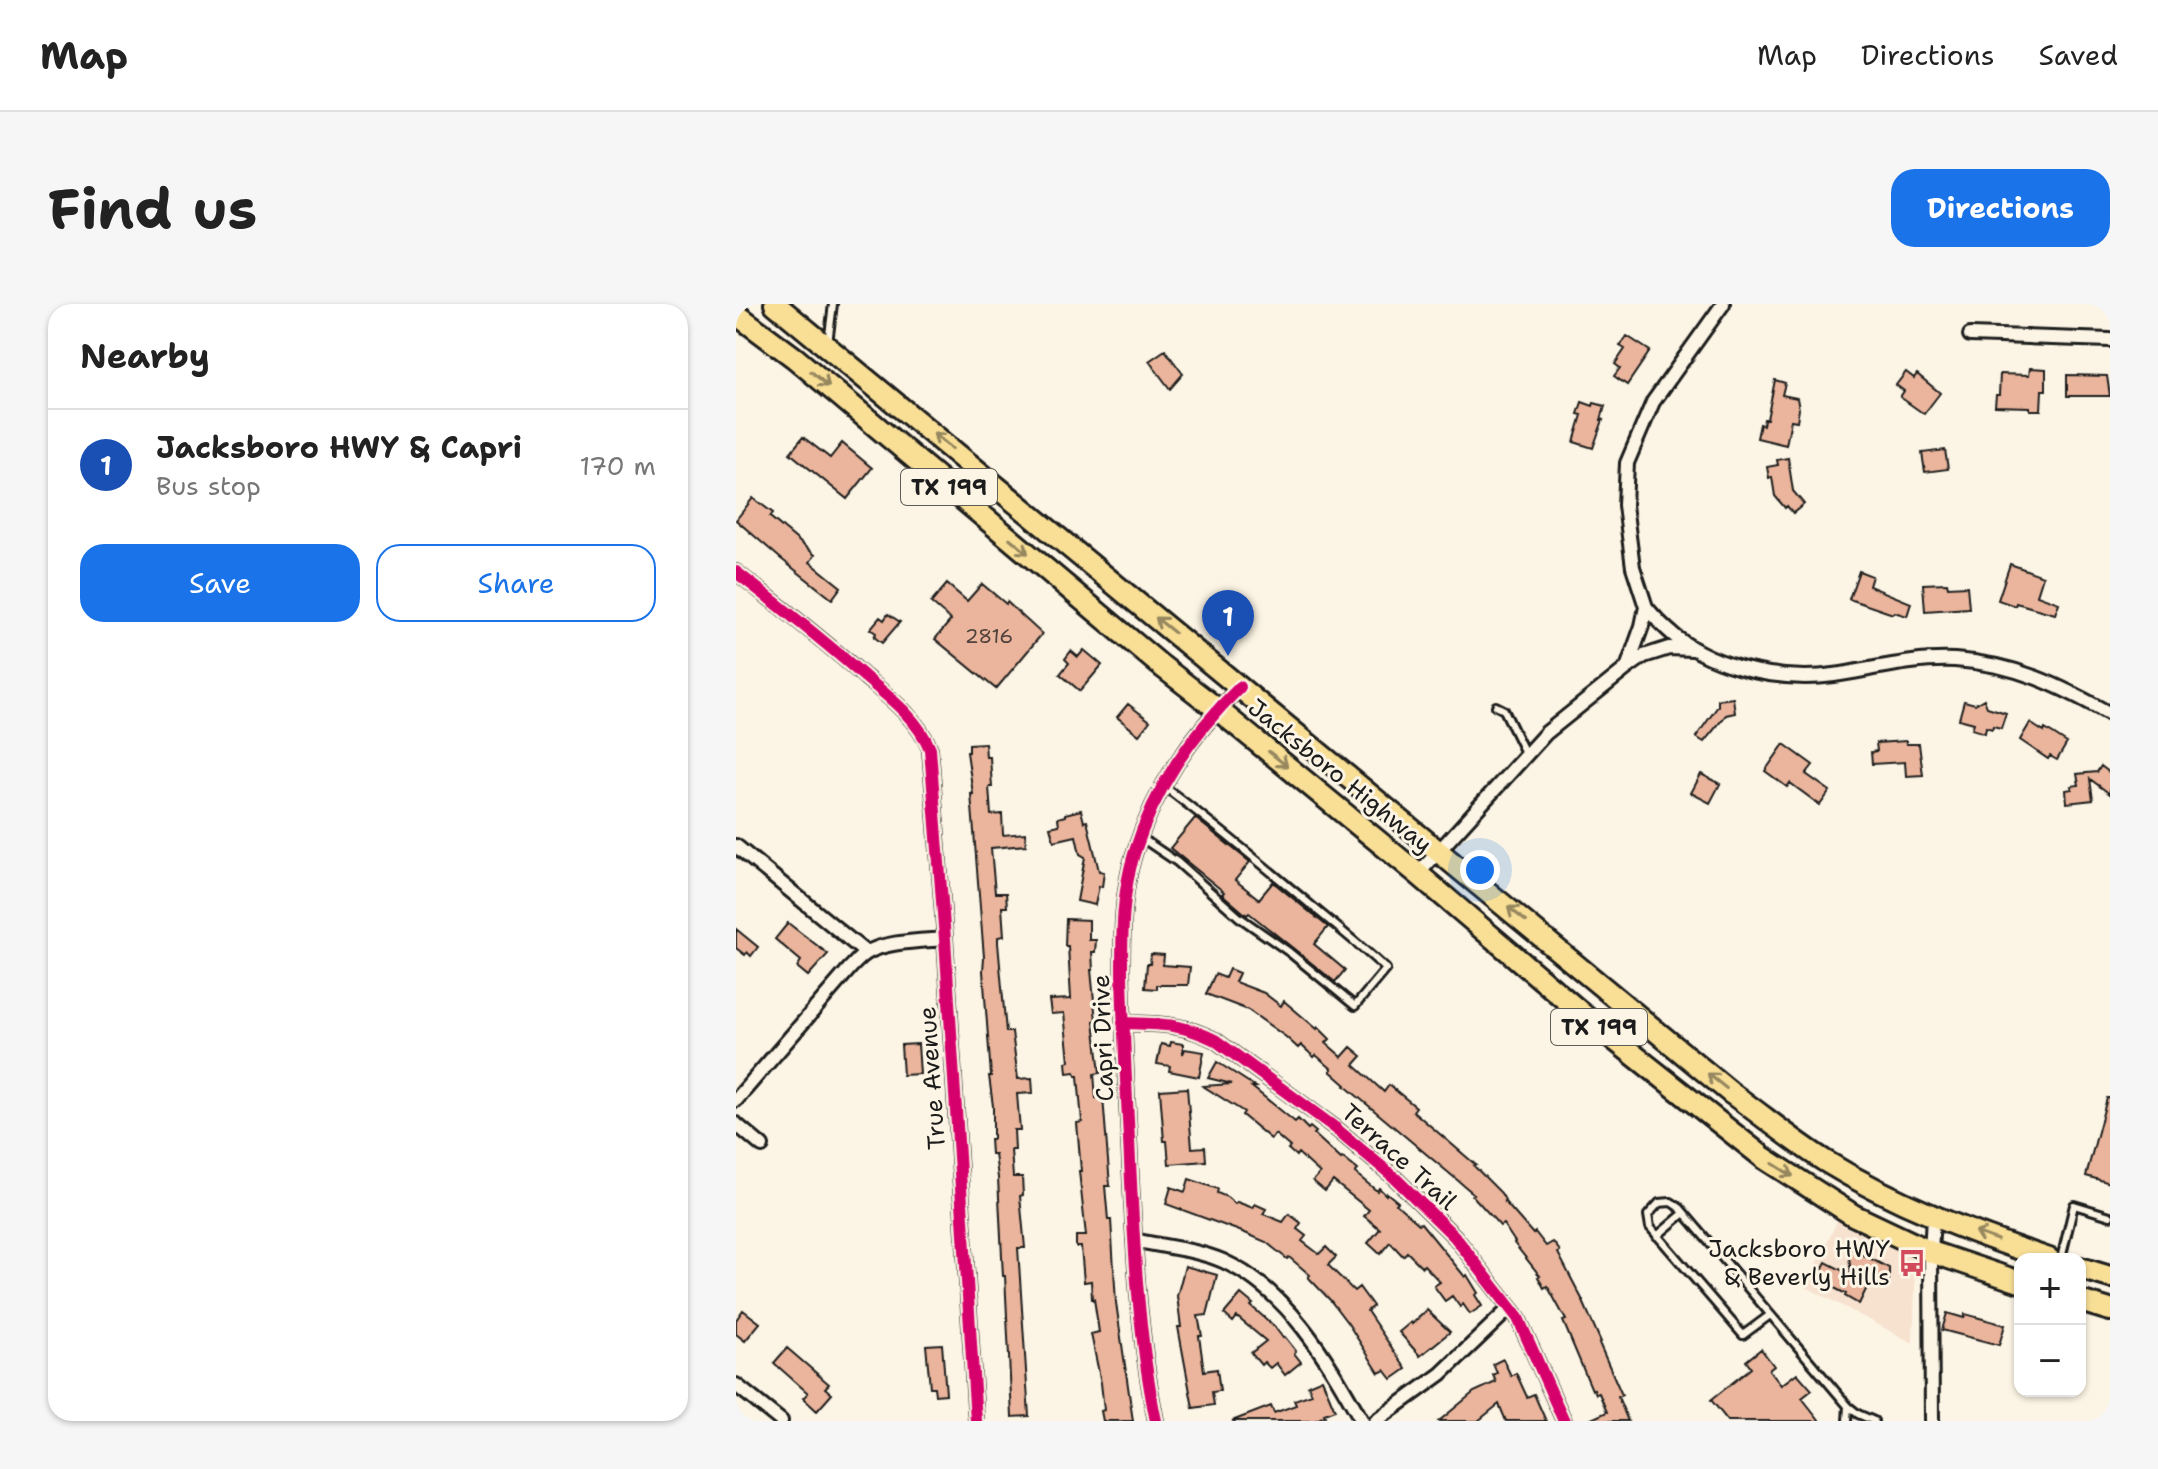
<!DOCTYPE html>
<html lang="en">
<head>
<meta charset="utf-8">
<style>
  :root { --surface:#fff; --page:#f6f6f6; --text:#222; --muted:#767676; --line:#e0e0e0; --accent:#1a73e8 }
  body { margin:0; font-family:"Shantell Sans",sans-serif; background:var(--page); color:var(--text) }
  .controls { position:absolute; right:24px; bottom:24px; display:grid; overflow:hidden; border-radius:16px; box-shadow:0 2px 6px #0004 }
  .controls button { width:72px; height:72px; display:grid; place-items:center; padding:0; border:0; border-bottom:2px solid var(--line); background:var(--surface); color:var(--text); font:40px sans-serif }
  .you { position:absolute; left:744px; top:566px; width:28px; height:28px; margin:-20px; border:6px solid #fff; border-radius:50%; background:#1a73e8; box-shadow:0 0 0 12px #1a73e833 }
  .badge { display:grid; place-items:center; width:52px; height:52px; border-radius:50%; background:var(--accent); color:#fff; font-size:26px; font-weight:700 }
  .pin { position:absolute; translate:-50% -66px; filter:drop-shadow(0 2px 4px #0008) }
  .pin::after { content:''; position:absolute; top:42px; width:28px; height:24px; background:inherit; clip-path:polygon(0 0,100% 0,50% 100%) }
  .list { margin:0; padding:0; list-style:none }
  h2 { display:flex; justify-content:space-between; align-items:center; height:104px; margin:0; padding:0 32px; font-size:34px }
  h2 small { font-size:26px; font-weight:400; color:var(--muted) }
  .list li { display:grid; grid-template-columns:52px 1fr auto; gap:24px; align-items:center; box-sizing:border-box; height:112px; padding:0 32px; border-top:2px solid var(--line) }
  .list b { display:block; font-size:30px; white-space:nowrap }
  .list p { margin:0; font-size:26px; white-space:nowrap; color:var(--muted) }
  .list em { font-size:26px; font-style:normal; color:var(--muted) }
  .actions { display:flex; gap:16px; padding:24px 32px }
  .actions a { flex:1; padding:18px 0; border:2px solid var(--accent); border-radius:24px; text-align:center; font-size:28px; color:var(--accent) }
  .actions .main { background:var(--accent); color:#fff }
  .map { position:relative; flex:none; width:1374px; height:1117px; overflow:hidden; border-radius:24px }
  header { display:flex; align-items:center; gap:48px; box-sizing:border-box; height:112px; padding:0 40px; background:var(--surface); border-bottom:2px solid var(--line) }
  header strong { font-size:38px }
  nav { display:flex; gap:44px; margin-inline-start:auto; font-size:28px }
  .intro { display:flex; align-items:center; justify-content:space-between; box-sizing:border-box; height:192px; padding:0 48px }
  h1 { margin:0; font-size:56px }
  .button { padding:20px 36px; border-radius:24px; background:var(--accent); color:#fff; font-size:28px; font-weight:700 }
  main { display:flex; gap:48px; padding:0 48px }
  aside { flex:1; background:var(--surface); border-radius:24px; box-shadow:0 2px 6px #0004 }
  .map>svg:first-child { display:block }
  .built { fill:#f7e2cf }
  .building { fill:#eab59c; stroke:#1c1c1c; stroke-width:2 }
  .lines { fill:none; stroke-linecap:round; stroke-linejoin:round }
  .service-casing { stroke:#1c1c1c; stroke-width:12 }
  .minor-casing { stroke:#1c1c1c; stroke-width:18 }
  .primary-casing { stroke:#1c1c1c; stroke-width:26 }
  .service { stroke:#fcf5e5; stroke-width:6 }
  .minor { stroke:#fcf5e5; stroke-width:12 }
  .primary { stroke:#f9df96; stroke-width:20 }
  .cycleway-casing { stroke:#fcf5e5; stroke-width:17 }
  .cycleway { stroke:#d6006c; stroke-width:12 }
  .oneway { stroke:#96875f }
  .labels { text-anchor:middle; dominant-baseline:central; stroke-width:6; stroke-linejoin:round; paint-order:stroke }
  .number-label { font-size:20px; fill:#50423c }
  .shield { fill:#fcf5e5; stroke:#5f5d58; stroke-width:2 }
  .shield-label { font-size:22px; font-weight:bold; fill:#1c1c1c }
  .street-label { font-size:24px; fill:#1c1c1c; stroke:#fcf5e5 }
  .poi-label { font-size:24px; fill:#1c1c1c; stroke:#fcf5e5; text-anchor:end }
</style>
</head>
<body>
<header>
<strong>Map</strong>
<nav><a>Map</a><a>Directions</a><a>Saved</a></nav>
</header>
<div class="intro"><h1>Find us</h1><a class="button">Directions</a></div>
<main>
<aside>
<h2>Nearby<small></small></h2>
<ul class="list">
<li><span class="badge" style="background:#1a4fb4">1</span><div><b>Jacksboro HWY &amp; Capri</b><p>Bus stop</p></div><em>170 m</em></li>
</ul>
<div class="actions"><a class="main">Save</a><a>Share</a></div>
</aside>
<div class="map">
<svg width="1374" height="1117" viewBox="0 0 1374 1117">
  <rect width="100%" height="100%" fill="#fcf5e5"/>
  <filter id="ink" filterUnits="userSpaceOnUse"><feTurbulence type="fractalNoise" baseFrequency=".0125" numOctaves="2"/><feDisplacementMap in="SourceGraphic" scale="16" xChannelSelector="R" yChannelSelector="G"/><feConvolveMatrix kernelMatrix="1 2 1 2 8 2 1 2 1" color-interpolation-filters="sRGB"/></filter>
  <g filter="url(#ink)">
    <path class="built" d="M1103 913 1180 957 1177 1039 1070 983Z"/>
    <path class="building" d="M891 32 914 47 891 81 878 72 884 64 879 60 889 45 884 42Z
      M429 46 447 70 434 85 413 57Z
      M1294 64 1310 65V86H1306L1305 106H1294V103L1259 102 1260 91H1263L1264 70 1293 71Z
      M1170 68 1178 74 1181 70 1204 89 1188 110 1164 93 1168 87 1160 81Z
      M1331 71 1371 72 1374 92H1331Z
      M1039 76 1049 79 1046 91 1061 94 1063 105 1061 117 1055 116 1050 141 1021 134 1024 120 1027 121 1028 115H1031Z
      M846 98 857 102 858 99 869 102 865 116H867L857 144 838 138 846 111 842 110Z
      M67 133 94 154 106 139 136 164 111 195 54 149Z
      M1209 146 1212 165 1189 168 1186 149Z
      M1052 154 1057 187 1068 200 1057 209 1051 202 1049 204 1039 192 1036 173 1033 174 1031 163 1042 161 1041 156Z
      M17 194 37 209 34 213 79 251 74 258 105 283 96 295 44 254 0 216Z
      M1274 260 1307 272 1301 291 1323 299 1319 310 1280 299 1279 302 1262 296Z
      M1123 267 1136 272 1133 282 1175 299 1171 312 1158 308 1157 310 1113 295Z
      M1211 279 1212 283 1231 282 1233 304 1189 307 1187 280Z
      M211 280 231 297 246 280 270 300 271 298 306 330 260 385 199 335 215 316 195 299Z
      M152 310 164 318 146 339 138 333 140 329 134 325 144 313 148 316Z
      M348 346 366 361 344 387 324 370 333 359 329 355 335 347 342 353Z
      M997 394 999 409 990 411 968 438 960 433 982 402V396Z
      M1248 395 1251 403 1270 409 1265 424 1257 422 1256 425 1250 423 1249 429 1236 425 1238 419 1223 415 1228 397 1239 400Z
      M392 400 414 417 403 431 381 413Z
      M1294 419 1308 428 1309 425 1331 439 1321 456 1314 452 1312 455 1284 436Z
      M1170 437V440H1183L1187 471 1170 472 1169 458 1136 460 1135 448 1141 447 1140 439Z
      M249 439 250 453H254L256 483H253L255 511 266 510 267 531 289 529 290 541 255 544 259 589H270L271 603H266L268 632 262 633V639L270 728H276L282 775 296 774 297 789 281 790 284 826H278L279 846H275L277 873H286L287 891 284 892 289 944H282L293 1112 276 1113 269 972H267L262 874 259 850H255L254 835H257V802L253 772H255L247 667 248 653 235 490H237L231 448H233V440Z
      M1048 440 1077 461 1070 470 1094 487 1084 501 1054 479 1051 483 1029 467Z
      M1365 462 1374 469V490L1354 475 1357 496 1331 499 1330 486 1336 485 1335 482 1343 481 1341 470 1361 468Z
      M965 470 984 480 974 499 955 489Z
      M345 506 348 518 351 517 363 567 368 568 366 583 363 582 359 601 341 597 349 553 344 550 340 532 318 537 314 523 323 521 322 514 329 512V510Z
      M459 514 514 558 499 576 523 595 537 578 592 623 578 640 609 666 599 678 513 609 511 611 507 608 486 590 488 588 434 544Z
      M330 615 353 616V636H360L359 648H356L357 666H355L360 717H358L364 769 358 770 360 794 367 793 374 882H369L372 916H375L380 999 397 1117H367L365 1107 368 1106 365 1079 355 1030 363 1028 358 995H356L355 977 348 978 345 943H340V932H350L343 867H345L341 819 346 818 342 772H340L339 768 331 769 330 758 333 757 328 709 315 710 313 696 335 695 332 642H329Z
      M52 619 92 650 72 672 61 663 65 657 39 635Z
      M0 625 22 643 15 652 11 648 9 651 0 644Z
      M415 650 428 651 427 661 454 663 452 681H421V685L409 684 411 660H414Z
      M493 665 503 669 499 678 528 689 545 702 548 697 581 725 582 723 594 735 590 739 606 753 615 743 626 752 618 761 648 788 653 781 680 803 677 807 740 861 738 862 765 889 769 896 768 897 797 930 799 928 810 942 817 938 824 947 822 949 846 995 865 1038 863 1039 886 1091 882 1093 892 1117H851L871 1108 863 1089 860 1090 858 1085 856 1086 827 1017 830 1016 813 985 811 982 808 984 802 973 804 972 778 939 779 938 767 920 764 922 736 891 738 890 609 782 610 781 594 767 596 765 580 751 578 753 565 741 562 744 550 733 512 706 470 690 479 670 489 674Z
      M435 738 447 740V750L449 745 468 748 463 773 433 767 434 762 421 760 425 740 434 742Z
      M182 740 184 770 167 771 165 741Z
      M481 758 520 783H516L559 818 562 815 572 825 574 823 580 828 578 830 605 855 607 854 622 866 619 869 641 887 643 884 650 891 651 889 662 898 660 900 683 920 685 919 729 973 731 971 742 989 739 991 746 1002 734 1010 727 1000 724 1003 716 992 709 997 698 982 704 978 688 961 686 963 671 948 667 952 654 938 644 950 632 939 644 925 628 912 633 906 597 877 589 887 577 877 584 869 562 849 560 852 552 845 554 843 539 830 535 835 506 811 508 808 467 782 496 780 472 774Z
      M451 784 456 844 469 843 470 857 433 860 431 837H428L424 786Z
      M1371 794H1374V879L1350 872Z
      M453 875 482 885 481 889 491 893 499 900 501 898 517 904 519 900 530 905 527 910 547 918 553 910 565 919 561 925 570 932 566 937 583 950 590 943 600 953 592 961 618 987 623 983 637 1002 631 1007 670 1065 656 1075 649 1066 643 1069 613 1021 594 996 572 973 574 971 553 953 551 955 530 938 509 929 430 900 435 883 449 888Z
      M1112 943 1153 964V978L1137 971 1123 1000 1109 992 1110 990 1081 975 1090 958 1115 971Z
      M449 962 481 971 471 1011 462 1012 466 1032H463L468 1067 481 1065 484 1087 476 1088 478 1101 457 1104 442 1023H445L441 992Z
      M505 990 517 1000 515 1002 538 1022 547 1034 549 1033 560 1047 558 1049 565 1058 549 1071 540 1059 534 1064 528 1058 525 1061 515 1049 530 1037 501 1013 497 1018 488 1010Z
      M7 1006 24 1019 9 1037 0 1030V1016Z
      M691 1006 714 1028 684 1052 663 1028 675 1018 676 1020Z
      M1211 1009 1228 1014 1229 1010 1269 1021 1263 1041 1206 1026Z
      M206 1040 210 1090 199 1091 198 1083H194L190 1041Z
      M51 1044 93 1080 89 1084 96 1090 81 1107 67 1094 72 1089 38 1059Z
      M1025 1045 1038 1062 1033 1066 1045 1081 1061 1069 1076 1086 1066 1094 1084 1117H992L975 1096 1015 1064 1010 1057Z
      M767 1055 775 1072 780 1069 791 1093 798 1090 810 1117H770L763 1100 742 1117H703L738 1088 760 1078 757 1071 761 1069 757 1060Z
      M586 1075 599 1106 588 1110 589 1112 578 1117H496L535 1102 538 1109 560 1101 558 1096 576 1090 572 1081Z"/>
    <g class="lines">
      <g class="service-casing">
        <path id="service" d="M92 39 97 0
          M760 402 768 406 790 451
          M404 533 441 558 503 613 553 648 619 702 650 665C624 641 597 620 570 597 523 558 476 518 426 481
          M921 932 948 909
          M1325 955 1338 901 1374 912
          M1034 1011 1007 1031 914 923 912 911 923 899 935 898 944 904 1112 1102 1122 1110 1138 1117
          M1111 1117 1112 1102"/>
      </g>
      <g class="minor-casing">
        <path id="minor" d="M1234 31 1374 36
          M0 268C44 302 87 336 129 373 154 394 181 414 194 445L209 635 240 1117
          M910 303C919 314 929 324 940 333 981 365 1047 378 1098 371 1138 365 1178 354 1219 356 1279 360 1323 381 1374 410
          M891 364 906 322 910 303 897 263 889 201 891 159 917 98 987 0
          M0 542 130 649
          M682 570 810 429 891 364 908 352 933 344 956 345
          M387 719C424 720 445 719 479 736L598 823 658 873 719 933 782 1014 828 1117
          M0 796 114 664C119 659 124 653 129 650 147 637 187 637 209 635
          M0 820 26 842
          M398 936C428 943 459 945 487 957 553 987 592 1057 626 1117
          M0 1081 45 1117
          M420 1117C398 1012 397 904 391 797 389 755 387 712 386 670 386 629 386 589 398 550 419 483 455 431 504 383
          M640 1117 705 1070 774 1004
          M1196 1117 1195 948 1197 913"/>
      </g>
      <g class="primary-casing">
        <path id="primary" d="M39 0 995 789C1026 811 1057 837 1089 857 1159 900 1236 929 1313 955
          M0 10 59 54 423 360 481 405 682 570 850 713 1028 854 1117 911 1195 948 1284 978
          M1344 964 1374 973
          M1344 997 1374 1006"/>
      </g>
      <use href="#service" class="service"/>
      <use href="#minor" class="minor"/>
      <use href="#primary" class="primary"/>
      <g class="cycleway-casing">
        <path id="cycleway" d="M0 268C44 302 87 336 129 373 154 394 181 414 194 445L209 635 240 1117
          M387 719C424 720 445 719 479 736L598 823 658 873 719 933 782 1014 828 1117
          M420 1117C398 1012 397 904 391 797 389 755 387 712 386 670 386 629 386 589 398 550 419 483 455 431 504 383"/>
      </g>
      <use href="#cycleway" class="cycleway"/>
    </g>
    <defs><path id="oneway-shaft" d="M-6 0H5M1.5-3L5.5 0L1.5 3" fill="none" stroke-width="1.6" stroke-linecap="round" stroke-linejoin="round" transform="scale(2)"/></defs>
    <g class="oneway">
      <use href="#oneway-shaft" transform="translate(84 75) rotate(40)"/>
      <use href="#oneway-shaft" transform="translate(207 137) rotate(-141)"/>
      <use href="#oneway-shaft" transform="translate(283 242) rotate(40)"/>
      <use href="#oneway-shaft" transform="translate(429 321) rotate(-141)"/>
      <use href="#oneway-shaft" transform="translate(542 455) rotate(39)"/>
      <use href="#oneway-shaft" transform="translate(781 610) rotate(-141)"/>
      <use href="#oneway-shaft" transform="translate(981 777) rotate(-141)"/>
      <use href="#oneway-shaft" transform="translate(1047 866) rotate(32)"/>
      <use href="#oneway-shaft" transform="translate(1250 932) rotate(-160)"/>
    </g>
  </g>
  <defs>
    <g id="bus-bare" transform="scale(2.16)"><path d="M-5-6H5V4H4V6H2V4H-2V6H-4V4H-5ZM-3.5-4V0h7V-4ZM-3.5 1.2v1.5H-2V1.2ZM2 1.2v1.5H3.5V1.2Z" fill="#d1495b" stroke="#fcf5e5" stroke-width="2.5" paint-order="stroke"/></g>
  </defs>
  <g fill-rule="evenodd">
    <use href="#bus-bare" x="1176" y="959"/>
  </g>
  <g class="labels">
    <g class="number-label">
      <text x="253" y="332">2816</text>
    </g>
    <g class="shield">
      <rect x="165" y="165" width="96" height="36" rx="6"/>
      <rect x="815" y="705" width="96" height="36" rx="6"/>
    </g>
    <g class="shield-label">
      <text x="213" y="183">TX 199</text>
      <text x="863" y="723">TX 199</text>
    </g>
    <g class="street-label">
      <text transform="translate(604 472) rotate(39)">Jacksboro Highway</text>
      <text transform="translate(367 734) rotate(-92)">Capri Drive</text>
      <text transform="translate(196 774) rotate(-94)">True Avenue</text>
      <text transform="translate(663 853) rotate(42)">Terrace Trail</text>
    </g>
    <g class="poi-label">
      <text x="1154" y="945">Jacksboro HWY<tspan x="1154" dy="28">&amp; Beverly Hills</tspan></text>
    </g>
  </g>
</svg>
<div class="controls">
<button>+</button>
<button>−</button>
</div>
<div class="you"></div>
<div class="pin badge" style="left:492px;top:352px;background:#1a4fb4">1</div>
</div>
</main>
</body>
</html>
